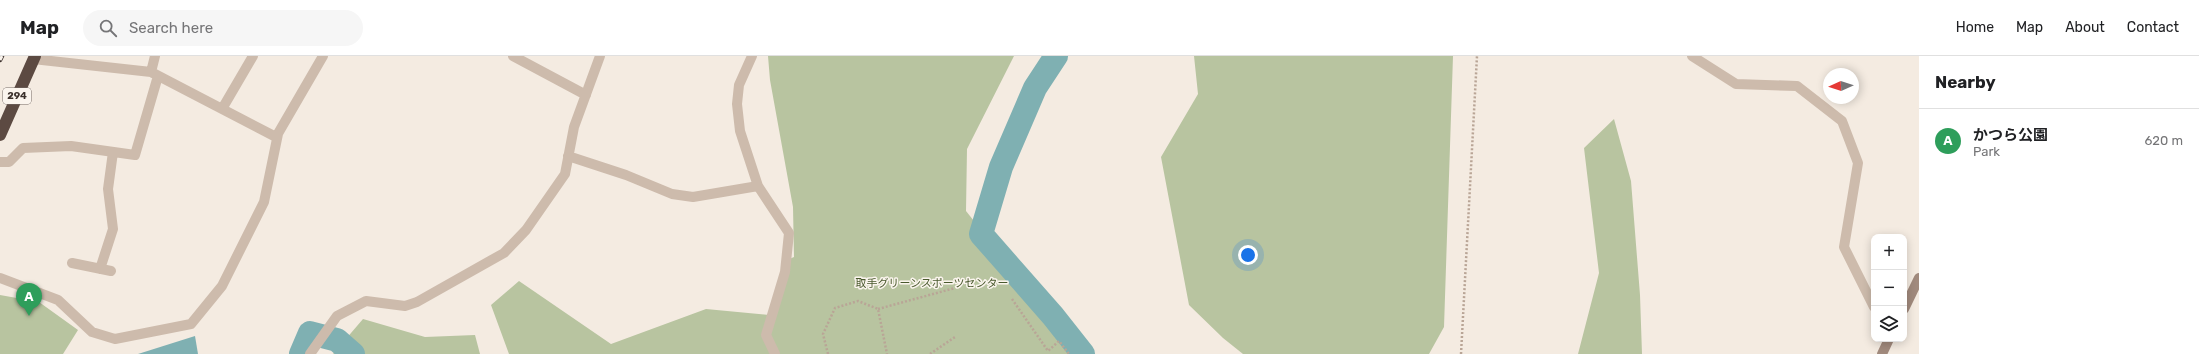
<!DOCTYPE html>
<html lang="en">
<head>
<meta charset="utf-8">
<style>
  :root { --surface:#fff; --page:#f6f6f6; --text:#202124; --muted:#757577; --line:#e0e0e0; --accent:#ea580c }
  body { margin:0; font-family:Rubik,"Noto Sans JP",sans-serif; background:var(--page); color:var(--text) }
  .controls { position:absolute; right:12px; bottom:12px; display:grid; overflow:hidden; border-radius:8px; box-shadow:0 2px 10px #0003 }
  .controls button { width:36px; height:36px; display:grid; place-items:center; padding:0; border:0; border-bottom:1px solid var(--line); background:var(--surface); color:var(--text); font:20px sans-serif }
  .compass { position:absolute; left:1823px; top:12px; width:36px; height:36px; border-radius:50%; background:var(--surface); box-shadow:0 2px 10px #0003; rotate:267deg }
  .you { position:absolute; left:1248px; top:199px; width:14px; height:14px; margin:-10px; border:3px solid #fff; border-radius:50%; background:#1a73e8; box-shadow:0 0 0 6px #1a73e833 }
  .badge { display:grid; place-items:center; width:26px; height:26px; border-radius:50%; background:var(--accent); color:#fff; font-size:13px; font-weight:700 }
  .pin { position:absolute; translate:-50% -33px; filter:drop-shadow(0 1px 2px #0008) }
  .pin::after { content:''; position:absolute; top:21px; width:14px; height:12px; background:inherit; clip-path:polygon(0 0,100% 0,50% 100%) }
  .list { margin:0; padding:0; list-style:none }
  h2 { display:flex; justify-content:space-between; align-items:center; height:52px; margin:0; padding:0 16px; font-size:17px }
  h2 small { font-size:13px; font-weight:400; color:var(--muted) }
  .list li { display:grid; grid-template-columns:26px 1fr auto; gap:12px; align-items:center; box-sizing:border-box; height:64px; padding:0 16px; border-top:1px solid var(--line) }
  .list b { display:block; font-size:15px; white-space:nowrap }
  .list p { margin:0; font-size:13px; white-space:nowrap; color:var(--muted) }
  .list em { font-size:13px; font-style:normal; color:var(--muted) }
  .icon { flex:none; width:22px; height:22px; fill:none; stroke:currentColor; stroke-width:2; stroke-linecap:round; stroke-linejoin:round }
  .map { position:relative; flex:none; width:1919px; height:298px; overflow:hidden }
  header { display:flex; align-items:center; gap:24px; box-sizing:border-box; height:56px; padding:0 20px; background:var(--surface); border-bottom:1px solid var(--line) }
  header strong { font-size:19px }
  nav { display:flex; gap:22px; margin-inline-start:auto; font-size:14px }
  .search { width:280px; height:36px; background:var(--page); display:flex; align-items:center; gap:10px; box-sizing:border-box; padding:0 14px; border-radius:22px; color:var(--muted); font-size:15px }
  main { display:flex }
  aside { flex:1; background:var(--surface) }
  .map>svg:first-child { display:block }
  .green { fill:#b8c4a0 }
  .water { fill:#7fb0b2 }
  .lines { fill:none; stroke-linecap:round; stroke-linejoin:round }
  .river { stroke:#7fb0b2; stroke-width:24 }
  .path { stroke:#b9a596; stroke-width:2.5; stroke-dasharray:2 2; stroke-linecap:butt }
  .street { stroke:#cdbbac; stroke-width:10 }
  .secondary { stroke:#a18a7d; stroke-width:10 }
  .highway { stroke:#5c4a42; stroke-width:12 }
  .rail-casing { stroke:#3b302b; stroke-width:4.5 }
  .rail { stroke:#fbf5ee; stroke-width:3; stroke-dasharray:9; stroke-linecap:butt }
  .labels { text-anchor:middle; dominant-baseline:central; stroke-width:3; stroke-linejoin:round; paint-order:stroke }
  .shield { fill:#fbf5ee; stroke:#756b66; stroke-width:1 }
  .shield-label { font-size:10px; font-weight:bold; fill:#3b302b }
  .park-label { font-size:11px; fill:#4a5a2e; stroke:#fbf5ee }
</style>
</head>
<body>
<header>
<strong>Map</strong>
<div class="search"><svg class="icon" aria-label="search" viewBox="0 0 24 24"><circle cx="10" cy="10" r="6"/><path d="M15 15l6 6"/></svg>Search here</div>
<nav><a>Home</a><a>Map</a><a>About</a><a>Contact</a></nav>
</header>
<main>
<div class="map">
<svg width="1919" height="298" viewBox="0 0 1919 298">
  <rect width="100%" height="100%" fill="#f4ebe1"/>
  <path class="green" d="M768 0H1014L967 93 966 155 1080 298H509L491 249 519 225 611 288 706 253 769 259 787 204 794 201 793 151 770 24Z
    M1194 0H1453L1444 271 1429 298H1243L1223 282 1189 249 1161 101 1198 38Z
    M1614 63 1631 125 1640 239 1642 298H1578L1599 217 1584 92Z
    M0 239 39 246 78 274 63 298H0Z
    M363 263 425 281 475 279 480 298H333Z"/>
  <path class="water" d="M195 280 198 298H138Z"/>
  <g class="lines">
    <path class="river" d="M1056 0 1035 32 1001 111 981 178 1053 260 1083 298
      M301 298 310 277 337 284 353 298"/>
    <path class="path" d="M1012 243 1048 295 1059 285 1069 298
      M878 253 955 232
      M828 298 823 278 835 252 858 245 878 253 887 298
      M930 298 955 281
      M1461 298 1477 0"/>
    <path class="street" d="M513 0 586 39
      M752 0 739 29 737 48 740 75 758 130 789 177 785 216 766 279 775 298
      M1692 0 1736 28 1797 30 1842 65 1858 107 1844 191 1874 251
      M33 3 151 16 276 81 323 0
      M151 16 155 0
      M222 53 253 0
      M568 100 626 119 672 138 693 141 758 130
      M0 106H9L23 92 71 90 135 99 158 20
      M72 207 111 215
      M100 213 113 173 108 133 113 96
      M0 222 58 244 92 276 115 283 191 268 222 230 264 146 278 78
      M310 298 337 260 366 245 405 250 417 246 504 197 526 174 565 118 574 71 600 0"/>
    <path class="secondary" d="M1904 253 1919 222
      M1882 298 1889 283"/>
    <path class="highway" d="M0 79 35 0"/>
    <g class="rail-casing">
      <path id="rail" d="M0 4 2 0"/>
    </g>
    <use href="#rail" class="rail"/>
  </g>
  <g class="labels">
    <rect class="shield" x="3" y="32" width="28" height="16" rx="3"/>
    <g class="shield-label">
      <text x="17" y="40">294</text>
    </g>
    <g class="park-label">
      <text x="932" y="227">取手グリーンスポーツセンター</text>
    </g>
  </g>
</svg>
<div class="controls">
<button>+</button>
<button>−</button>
<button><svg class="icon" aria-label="layers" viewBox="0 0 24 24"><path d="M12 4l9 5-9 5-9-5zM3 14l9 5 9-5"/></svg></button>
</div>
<svg class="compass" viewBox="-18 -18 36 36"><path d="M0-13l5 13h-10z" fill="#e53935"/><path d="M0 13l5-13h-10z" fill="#757577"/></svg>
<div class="you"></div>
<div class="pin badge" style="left:29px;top:260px;background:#2e9e5b">A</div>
</div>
<aside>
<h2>Nearby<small></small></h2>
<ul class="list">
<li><span class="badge" style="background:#2e9e5b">A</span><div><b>かつら公園</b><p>Park</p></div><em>620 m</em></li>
</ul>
</aside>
</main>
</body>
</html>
